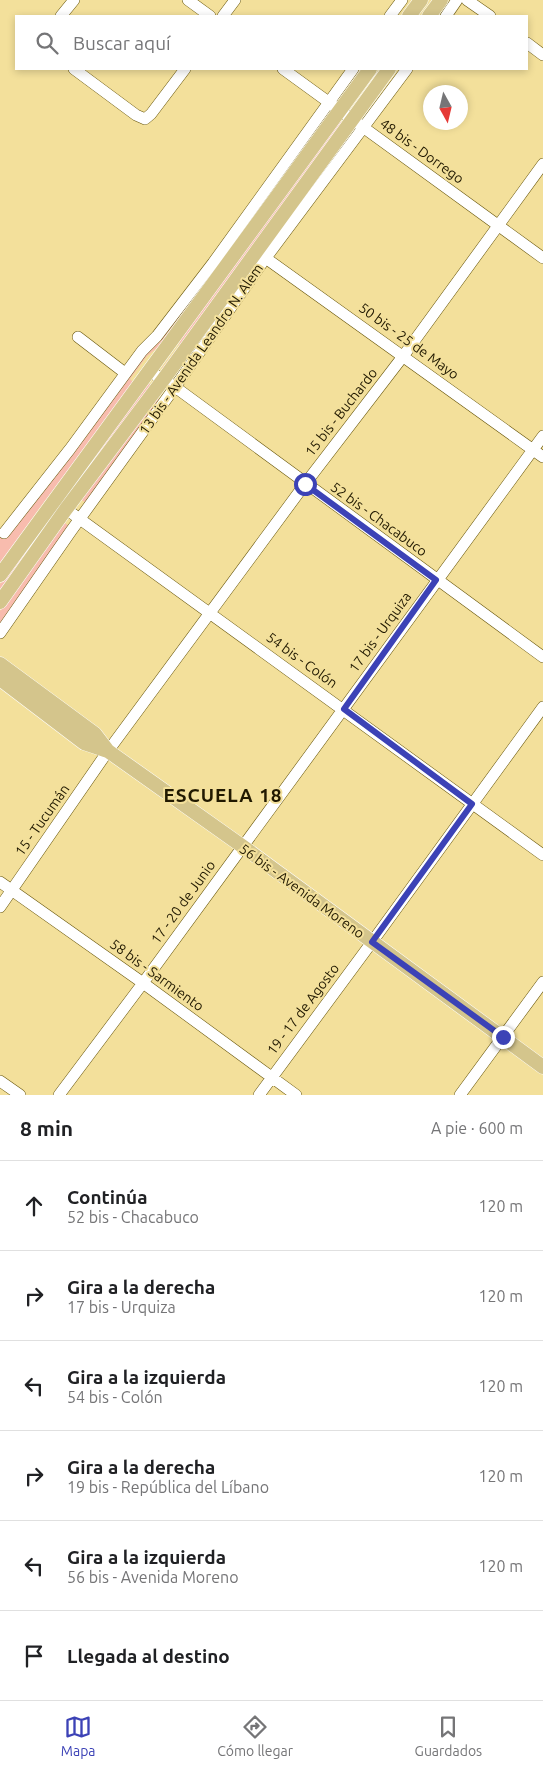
<!DOCTYPE html>
<html lang="es">
<head>
<meta charset="utf-8">
<style>
  :root { --surface:#fff; --page:#f2f2f2; --text:#202124; --muted:#757577; --line:#e0e0e0; --accent:#3c42b6 }
  body { margin:0; font-family:Ubuntu,sans-serif; background:var(--page); color:var(--text) }
  .compass { position:absolute; left:423px; top:85px; width:45px; height:45px; border-radius:50%; background:var(--surface); box-shadow:0 2px 8px #0003; rotate:172deg }
  .stop { position:absolute; width:15px; height:15px; margin:-11px; border:4px solid #3c42b6; border-radius:50%; background:#fff }
  .stop.end { background:#3c42b6; border-color:#fff; box-shadow:0 1px 5px #0008 }
  .list { margin:0; padding:0; list-style:none }
  h2 { display:flex; justify-content:space-between; align-items:center; height:65px; margin:0; padding:0 20px; font-size:21px }
  h2 small { font-size:16px; font-weight:400; color:var(--muted) }
  .list li { display:grid; grid-template-columns:32px 1fr auto; gap:15px; align-items:center; box-sizing:border-box; height:90px; padding:0 20px; border-top:1px solid var(--line) }
  .list b { display:block; font-size:19px; white-space:nowrap }
  .list p { margin:0; font-size:16px; white-space:nowrap; color:var(--muted) }
  .list em { font-size:16px; font-style:normal; color:var(--muted) }
  .icon { flex:none; width:28px; height:28px; fill:none; stroke:currentColor; stroke-width:2; stroke-linecap:round; stroke-linejoin:round }
  .map { position:relative; flex:none; width:543px; height:1095px; overflow:hidden }
  .search { position:absolute; background:var(--surface); box-shadow:0 2px 8px #0003; left:15px; right:15px; top:15px; height:55px; display:flex; align-items:center; gap:12px; box-sizing:border-box; padding:0 18px; border-radius:0px; color:var(--muted); font-size:19px }
  .sheet { height:605px; background:var(--surface) }
  nav { display:flex; justify-content:space-around; align-items:center; box-sizing:border-box; height:70px; border-top:1px solid var(--line); background:var(--surface); font-size:14px; color:var(--muted) }
  nav a { display:grid; justify-items:center; gap:2px }
  nav .on { color:var(--accent) }
  .map>svg:first-child { display:block }
  .green { fill:#f8bcae }
  .lines { fill:none; stroke-linecap:round; stroke-linejoin:round }
  .minor-casing { stroke:#675509; stroke-width:12 }
  .major-casing { stroke:#fff; stroke-width:15 }
  .minor { stroke:#fff; stroke-width:11 }
  .major { stroke:#d4c58c; stroke-width:14 }
  .route { stroke:#3c42b6; stroke-width:6 }
  .labels { text-anchor:middle; dominant-baseline:central; stroke-width:4; stroke-linejoin:round; paint-order:stroke }
  .street-label { font-size:14px; fill:#211900; stroke:#f3e09b }
  .district-label { font-size:19px; font-weight:bold; letter-spacing:1px; fill:#211900; stroke:#f3e09b }
</style>
</head>
<body>
<div class="map">
<svg width="543" height="1095" viewBox="0 0 543 1095">
  <rect width="100%" height="100%" fill="#f3e09b"/>
  <path class="green" d="M339 120 343 123 165 370 162 368 178 347 184 332Z
    M241 236 163 343 147 356 130 379 134 383 38 510 0 564V536L128 373Z
    M147 382 152 386 0 594V584Z
    M155 396 159 399 86 503 79 498Z
    M62 521 69 526 0 626V611Z"/>
  <g class="lines">
    <g class="minor-casing">
      <path id="minor" d="M188 0 210 16
        M467 0 490 16
        M61 16 74 0
        M223 16 235 0
        M390 16 402 0
        M446 16 457 0
        M527 43 543 55
        M74 69 136 115 145 119 151 114 185 69
        M283 69 543 258
        M260 254 543 457
        M78 337 125 373
        M149 371 175 387 543 657
        M66 509 543 855
        M4 533 70 449 142 351 157 336 213 263 353 69
        M0 633 71 531 175 387 262 263 407 69
        M0 882 143 983 296 1095
        M0 907 108 751 305 484 404 355 543 164
        M0 1081 20 1095
        M59 1095 143 983 543 436
        M259 1095 372 942 543 707
        M460 1095 543 982"/>
    </g>
    <g class="major-casing">
      <path id="major" d="M409 16 421 0
        M429 16 441 0
        M0 575 370 69
        M0 602 66 509 163 380 389 69
        M0 664 95 734 108 751 242 846 543 1067
        M0 679 84 743 108 751"/>
    </g>
    <use href="#minor" class="minor"/>
    <use href="#major" class="major"/>
  </g>
  <g class="lines">
    <path class="route" d="M305 484 436 580 344 709 472 804 372 942 503 1037"/>
  </g>
  <g class="labels">
    <g class="street-label">
      <text transform="translate(422 151) rotate(36)">48 bis - Dorrego</text>
      <text transform="translate(409 341) rotate(36)">50 bis - 25 de Mayo</text>
      <text transform="translate(201 349) rotate(-55)">13 bis - Avenida Leandro N. Alem</text>
      <text transform="translate(341 412) rotate(-52)">15 bis - Buchardo</text>
      <text transform="translate(379 519) rotate(36)">52 bis - Chacabuco</text>
      <text transform="translate(380 632) rotate(-54)">17 bis - Urquiza</text>
      <text transform="translate(302 660) rotate(36)">54 bis - Colón</text>
      <text transform="translate(42 820) rotate(-55)">15 - Tucumán</text>
      <text transform="translate(302 891) rotate(36)">56 bis - Avenida Moreno</text>
      <text transform="translate(183 902) rotate(-54)">17 - 20 de Junio</text>
      <text transform="translate(157 975) rotate(36)">58 bis - Sarmiento</text>
      <text transform="translate(303 1009) rotate(-53)">19 - 17 de Agosto</text>
    </g>
    <g class="district-label">
      <text x="223" y="795">ESCUELA 18</text>
    </g>
  </g>
</svg>
<svg class="compass" viewBox="-18 -18 36 36"><path d="M0-13l5 13h-10z" fill="#e53935"/><path d="M0 13l5-13h-10z" fill="#757577"/></svg>
<div class="stop" style="left:305px;top:484px"></div>
<div class="stop end" style="left:503px;top:1037px"></div>
<div class="search"><svg class="icon" aria-label="search" viewBox="0 0 24 24"><circle cx="10" cy="10" r="6"/><path d="M15 15l6 6"/></svg>Buscar aquí</div>
</div>
<section class="sheet">
<h2>8 min<small>A pie · 600 m</small></h2>
<ul class="list">
<li><svg class="icon" aria-label="ahead" viewBox="0 0 24 24"><path d="M12 20V5M6 11l6-6 6 6"/></svg><div><b>Continúa</b><p>52 bis - Chacabuco</p></div><em>120 m</em></li>
<li><svg class="icon" aria-label="right" viewBox="0 0 24 24"><path d="M7 20v-9h11M14 6l5 5-5 5"/></svg><div><b>Gira a la derecha</b><p>17 bis - Urquiza</p></div><em>120 m</em></li>
<li><svg class="icon" aria-label="left" viewBox="0 0 24 24"><path d="M17 20v-9H6M10 6l-5 5 5 5"/></svg><div><b>Gira a la izquierda</b><p>54 bis - Colón</p></div><em>120 m</em></li>
<li><svg class="icon" aria-label="right" viewBox="0 0 24 24"><path d="M7 20v-9h11M14 6l5 5-5 5"/></svg><div><b>Gira a la derecha</b><p>19 bis - República del Líbano</p></div><em>120 m</em></li>
<li><svg class="icon" aria-label="left" viewBox="0 0 24 24"><path d="M17 20v-9H6M10 6l-5 5 5 5"/></svg><div><b>Gira a la izquierda</b><p>56 bis - Avenida Moreno</p></div><em>120 m</em></li>
<li><svg class="icon" aria-label="arrive" viewBox="0 0 24 24"><path d="M6 21V4h12l-3 4 3 4H6"/></svg><div><b>Llegada al destino</b></div></li>
</ul>
</section>
<nav>
<a class="on"><svg class="icon" aria-label="map" viewBox="0 0 24 24"><path d="M3 6l6-2 6 2 6-2v14l-6 2-6-2-6 2zM9 4v14M15 6v14"/></svg>Mapa</a>
<a><svg class="icon" aria-label="directions" viewBox="0 0 24 24"><path d="M12 3l9 9-9 9-9-9zM9 14v-3h6M13 9l2 2-2 2"/></svg>Cómo llegar</a>
<a><svg class="icon" aria-label="saved" viewBox="0 0 24 24"><path d="M7 4h10v16l-5-4-5 4z"/></svg>Guardados</a>
</nav>
</body>
</html>
